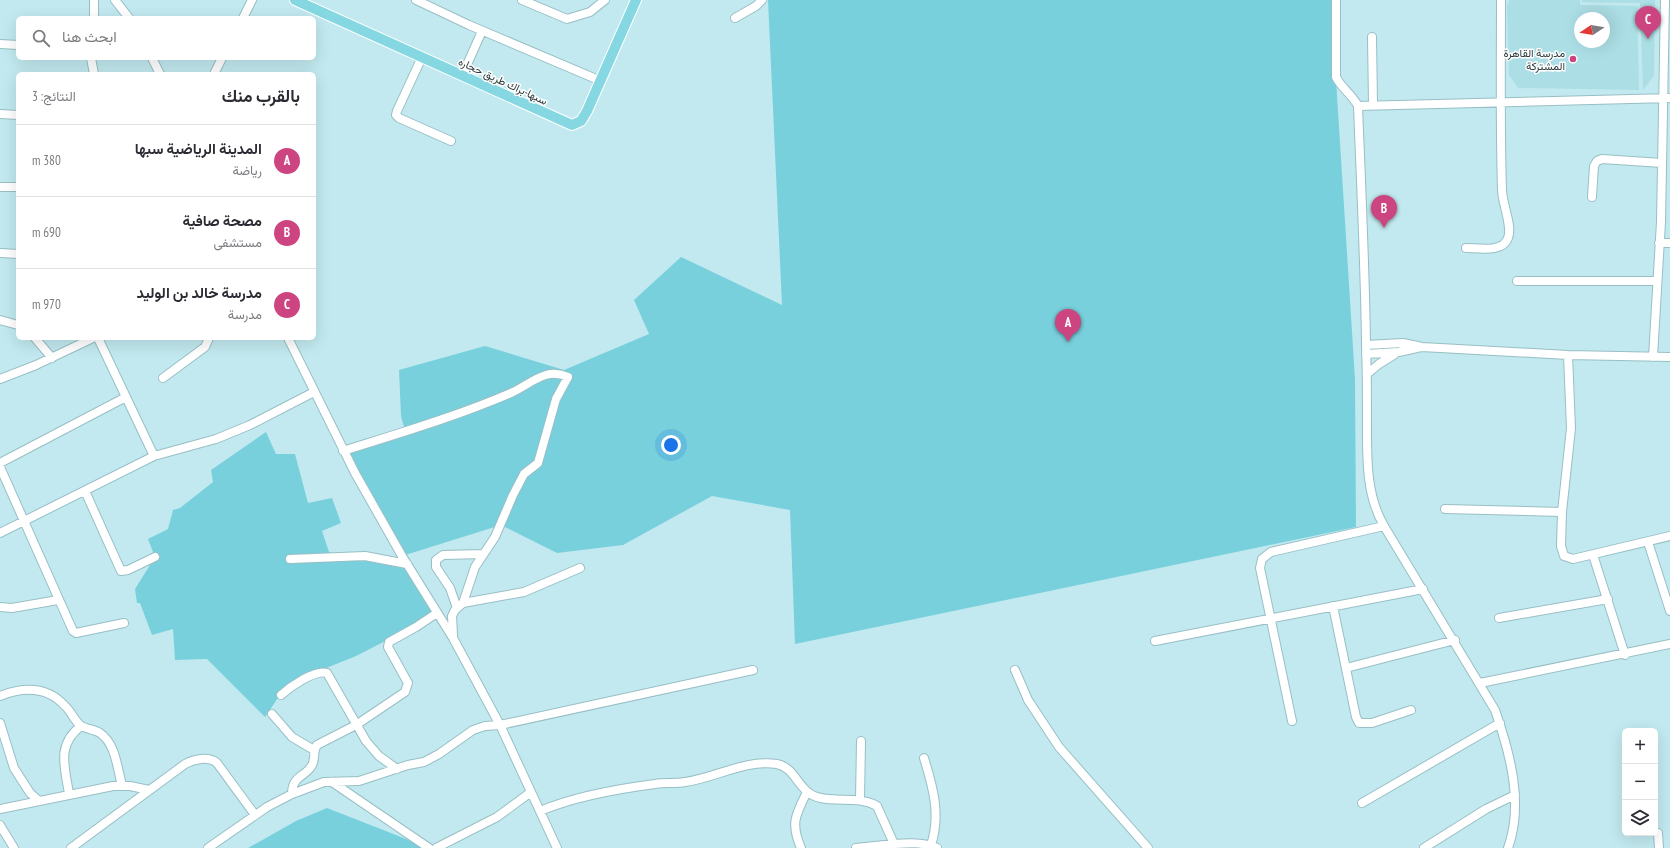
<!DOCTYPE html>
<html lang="ar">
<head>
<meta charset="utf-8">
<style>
  :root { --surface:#fff; --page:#f7f7f7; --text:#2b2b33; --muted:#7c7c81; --line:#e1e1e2; --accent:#cc4480 }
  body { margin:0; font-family:"PT Sans Narrow",Vazirmatn,sans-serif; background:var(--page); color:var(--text); direction:rtl }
  .controls { position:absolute; right:12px; bottom:12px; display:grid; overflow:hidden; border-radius:6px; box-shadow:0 4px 16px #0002 }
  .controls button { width:36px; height:36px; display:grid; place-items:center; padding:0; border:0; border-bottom:1px solid var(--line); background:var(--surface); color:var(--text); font:20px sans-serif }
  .compass { position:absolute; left:1574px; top:12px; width:36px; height:36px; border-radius:50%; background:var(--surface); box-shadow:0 4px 16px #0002; rotate:258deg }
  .you { position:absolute; left:671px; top:445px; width:14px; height:14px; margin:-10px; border:3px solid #fff; border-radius:50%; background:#1a73e8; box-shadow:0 0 0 6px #1a73e833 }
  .badge { display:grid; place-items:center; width:26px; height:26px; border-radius:50%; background:var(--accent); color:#fff; font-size:13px; font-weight:700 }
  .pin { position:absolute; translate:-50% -33px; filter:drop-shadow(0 1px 2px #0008) }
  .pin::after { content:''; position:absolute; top:21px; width:14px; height:12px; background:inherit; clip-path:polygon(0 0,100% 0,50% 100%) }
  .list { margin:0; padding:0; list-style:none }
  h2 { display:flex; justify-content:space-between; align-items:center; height:52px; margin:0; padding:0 16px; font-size:17px }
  h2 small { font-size:13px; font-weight:400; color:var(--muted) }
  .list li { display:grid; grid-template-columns:26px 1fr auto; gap:12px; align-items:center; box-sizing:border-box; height:72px; padding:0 16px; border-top:1px solid var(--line) }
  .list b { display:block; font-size:15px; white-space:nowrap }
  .list p { margin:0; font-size:13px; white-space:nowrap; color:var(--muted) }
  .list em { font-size:13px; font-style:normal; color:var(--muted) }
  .icon { flex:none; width:22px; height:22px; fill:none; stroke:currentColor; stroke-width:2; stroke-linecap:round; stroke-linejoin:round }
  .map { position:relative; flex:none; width:1670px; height:848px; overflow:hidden; direction:ltr }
  .search { position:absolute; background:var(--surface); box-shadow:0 4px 16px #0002; left:16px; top:16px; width:300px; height:44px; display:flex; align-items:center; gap:10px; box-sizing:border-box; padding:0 14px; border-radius:6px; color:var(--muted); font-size:15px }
  .panel { position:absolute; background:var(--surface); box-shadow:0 4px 16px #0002; left:16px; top:72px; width:300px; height:268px; border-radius:6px; direction:rtl }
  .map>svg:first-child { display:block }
  .built { fill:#acdee5; fill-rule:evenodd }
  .green { fill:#78d0dc }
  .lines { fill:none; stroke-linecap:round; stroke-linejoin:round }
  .minor-casing { stroke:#98bfc5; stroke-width:10 }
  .major-casing { stroke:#fff; stroke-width:12 }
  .minor { stroke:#fff; stroke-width:8 }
  .major { stroke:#85d8e2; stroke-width:10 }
  .poi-dot { fill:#cc4480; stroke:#fff; stroke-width:1.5 }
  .labels { text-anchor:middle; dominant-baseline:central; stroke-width:3; stroke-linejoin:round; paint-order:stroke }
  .poi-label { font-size:11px; fill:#2b3b3d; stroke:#fff; text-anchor:end }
  .street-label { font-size:11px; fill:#2b3b3d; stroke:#fff }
</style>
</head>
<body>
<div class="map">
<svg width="1670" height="848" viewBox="0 0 1670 848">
  <rect width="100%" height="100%" fill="#c1e9ef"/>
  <path class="built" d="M1510 0H1580V5L1637 6 1639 90 1518 88 1509 75 1507 6ZM1580 18H1604V42H1580Z
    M1582 0H1655L1654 76 1643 90 1640 3 1582 2Z"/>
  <path class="green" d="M768 0H1335L1336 80 1355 379 1356 527 795 644 790 510 712 496 623 545 557 553 501 525 402 556 341 448 404 427 401 416 399 370 485 346 564 370 649 334 634 300 681 257 782 305Z
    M266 432 276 454H295L308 503 332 498 341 523 322 531 329 552 342 556 407 564 436 615 356 656 299 679 284 689 265 717 207 659 175 660 173 629 152 635 140 603H137L135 589 155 557 148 539 168 529 173 510 180 508 213 482 211 470Z
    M327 808 429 848H248L296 821Z"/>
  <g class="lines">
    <g class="minor-casing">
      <path id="minor" d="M94 0V18
        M115 0 129 18
        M416 0 469 25 601 81
        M522 0 567 19 590 12 605 0
        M1336 0V77C1341 88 1352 94 1358 106 1361 185 1365 265 1366 344 1367 371 1367 397 1367 423 1367 459 1366 495 1384 526L1495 710C1510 753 1524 804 1508 848
        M243 18 252 0
        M735 18 756 6 762 0
        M1372 37 1373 104
        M0 44 18 45
        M422 57 397 111 396 115 399 118 451 141
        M91 58 94 74
        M152 58 160 74
        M214 74 222 58
        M462 76 482 31
        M1358 106 1670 98
        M0 114 18 115
        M0 187H18
        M1592 197 1594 166 1597 161 1602 159 1662 163
        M1659 243H1670
        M1466 248C1478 248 1503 253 1508 238 1513 227 1502 203 1502 190 1500 127 1501 63 1501 0
        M0 253 18 254
        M1517 281H1657
        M0 320 18 325
        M35 338 52 358
        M288 338 355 473 402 556 453 638 500 725 557 848
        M1366 345 1403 343 1422 347 1568 355 1670 357
        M1366 354 1399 352 1421 347
        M1568 355 1571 428 1562 512 1561 546 1564 556 1573 559 1670 536
        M1653 357 1661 222 1665 0
        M1367 374 1379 364 1395 354
        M163 378 205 347 209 338
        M0 379 36 365 93 338
        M343 451C400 433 458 416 513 392 532 383 546 367 568 377L556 399 538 463 524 474 513 495 495 537 475 567 463 603
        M154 456 216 439 250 425 314 392
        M0 463 126 397
        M0 467 73 631 76 633 124 623
        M85 491 121 571 128 570 155 557
        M1445 509 1562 512
        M0 533 154 456 98 338
        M1648 542 1670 611
        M1593 555 1625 655
        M290 559 365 556 407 564
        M1333 606 1356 717 1359 723H1372L1411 710
        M0 607 12 608 58 600
        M457 608 450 588 436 567V560L443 555 483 554
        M1499 618 1608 599
        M453 635 452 616 455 610 463 603 524 592 580 568
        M1155 641 1423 589
        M1346 668 1455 640
        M1015 670 1028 700 1059 747 1148 848
        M1480 683 1670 644
        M281 695C290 687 315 669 327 673L366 741 379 756 397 769
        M0 696C23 687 47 686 65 706 71 711 74 720 80 725 85 729 94 729 100 733 116 744 117 768 122 785
        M272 714 292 737 314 750
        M1292 721 1260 568 1262 559 1271 552 1384 526
        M0 723 14 768 30 793 39 801
        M924 758C933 787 941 815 931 845
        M332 782 429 848
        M69 794C65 767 56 745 81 726
        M292 794C292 774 308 777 313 763 315 757 313 751 317 745L356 725 405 692 408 683 388 647 389 642 416 627 437 613
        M860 799 861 741
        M1362 803 1500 723
        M0 809 113 786H130L149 790
        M540 811C576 796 616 789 655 784 665 782 675 784 685 782 715 778 746 759 777 764 797 768 798 794 821 798 840 802 859 796 877 806L894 844C908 843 924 842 937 848
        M0 825 14 848
        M1658 833 1659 848
        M71 848 185 764C194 759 208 756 217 763L255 815
        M208 848 267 807 292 794 324 782 359 781 408 765 424 762 439 754 473 730 485 726 500 725 753 670
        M436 848 497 817 531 792
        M801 848C790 823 796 814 807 792
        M856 848 894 844
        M1424 848 1486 809 1515 795"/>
    </g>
    <g class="major-casing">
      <path id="major" d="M295 0 572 125 581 121 587 111 636 0"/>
    </g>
    <use href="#minor" class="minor"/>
    <use href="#major" class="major"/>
  </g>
  <circle class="poi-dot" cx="1573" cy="59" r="4"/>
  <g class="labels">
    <g class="poi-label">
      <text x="1565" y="53">مدرسة القاهرة<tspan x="1565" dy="13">المشتركة</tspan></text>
    </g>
    <g class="street-label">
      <text transform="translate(503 81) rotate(25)">سبها-براك طريق حجاره</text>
    </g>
  </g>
</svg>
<div class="controls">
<button>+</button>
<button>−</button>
<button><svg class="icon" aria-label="layers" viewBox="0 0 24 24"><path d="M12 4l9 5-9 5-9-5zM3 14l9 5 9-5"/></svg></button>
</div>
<svg class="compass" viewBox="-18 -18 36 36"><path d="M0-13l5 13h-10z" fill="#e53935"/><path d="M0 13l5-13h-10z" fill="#7c7c81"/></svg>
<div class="you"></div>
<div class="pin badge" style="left:1068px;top:342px">A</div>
<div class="pin badge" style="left:1384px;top:228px">B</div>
<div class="pin badge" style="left:1648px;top:39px">C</div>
<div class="search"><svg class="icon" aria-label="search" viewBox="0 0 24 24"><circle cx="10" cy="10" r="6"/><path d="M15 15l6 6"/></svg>ابحث هنا</div>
<section class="panel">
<h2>بالقرب منك<small>النتائج: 3</small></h2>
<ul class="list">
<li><span class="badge">A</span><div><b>المدينة الرياضية سبها</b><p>رياضة</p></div><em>380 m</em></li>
<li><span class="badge">B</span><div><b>مصحة صافية</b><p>مستشفى</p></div><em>690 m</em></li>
<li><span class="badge">C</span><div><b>مدرسة خالد بن الوليد</b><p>مدرسة</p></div><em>970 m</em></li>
</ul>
</section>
</div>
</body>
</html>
